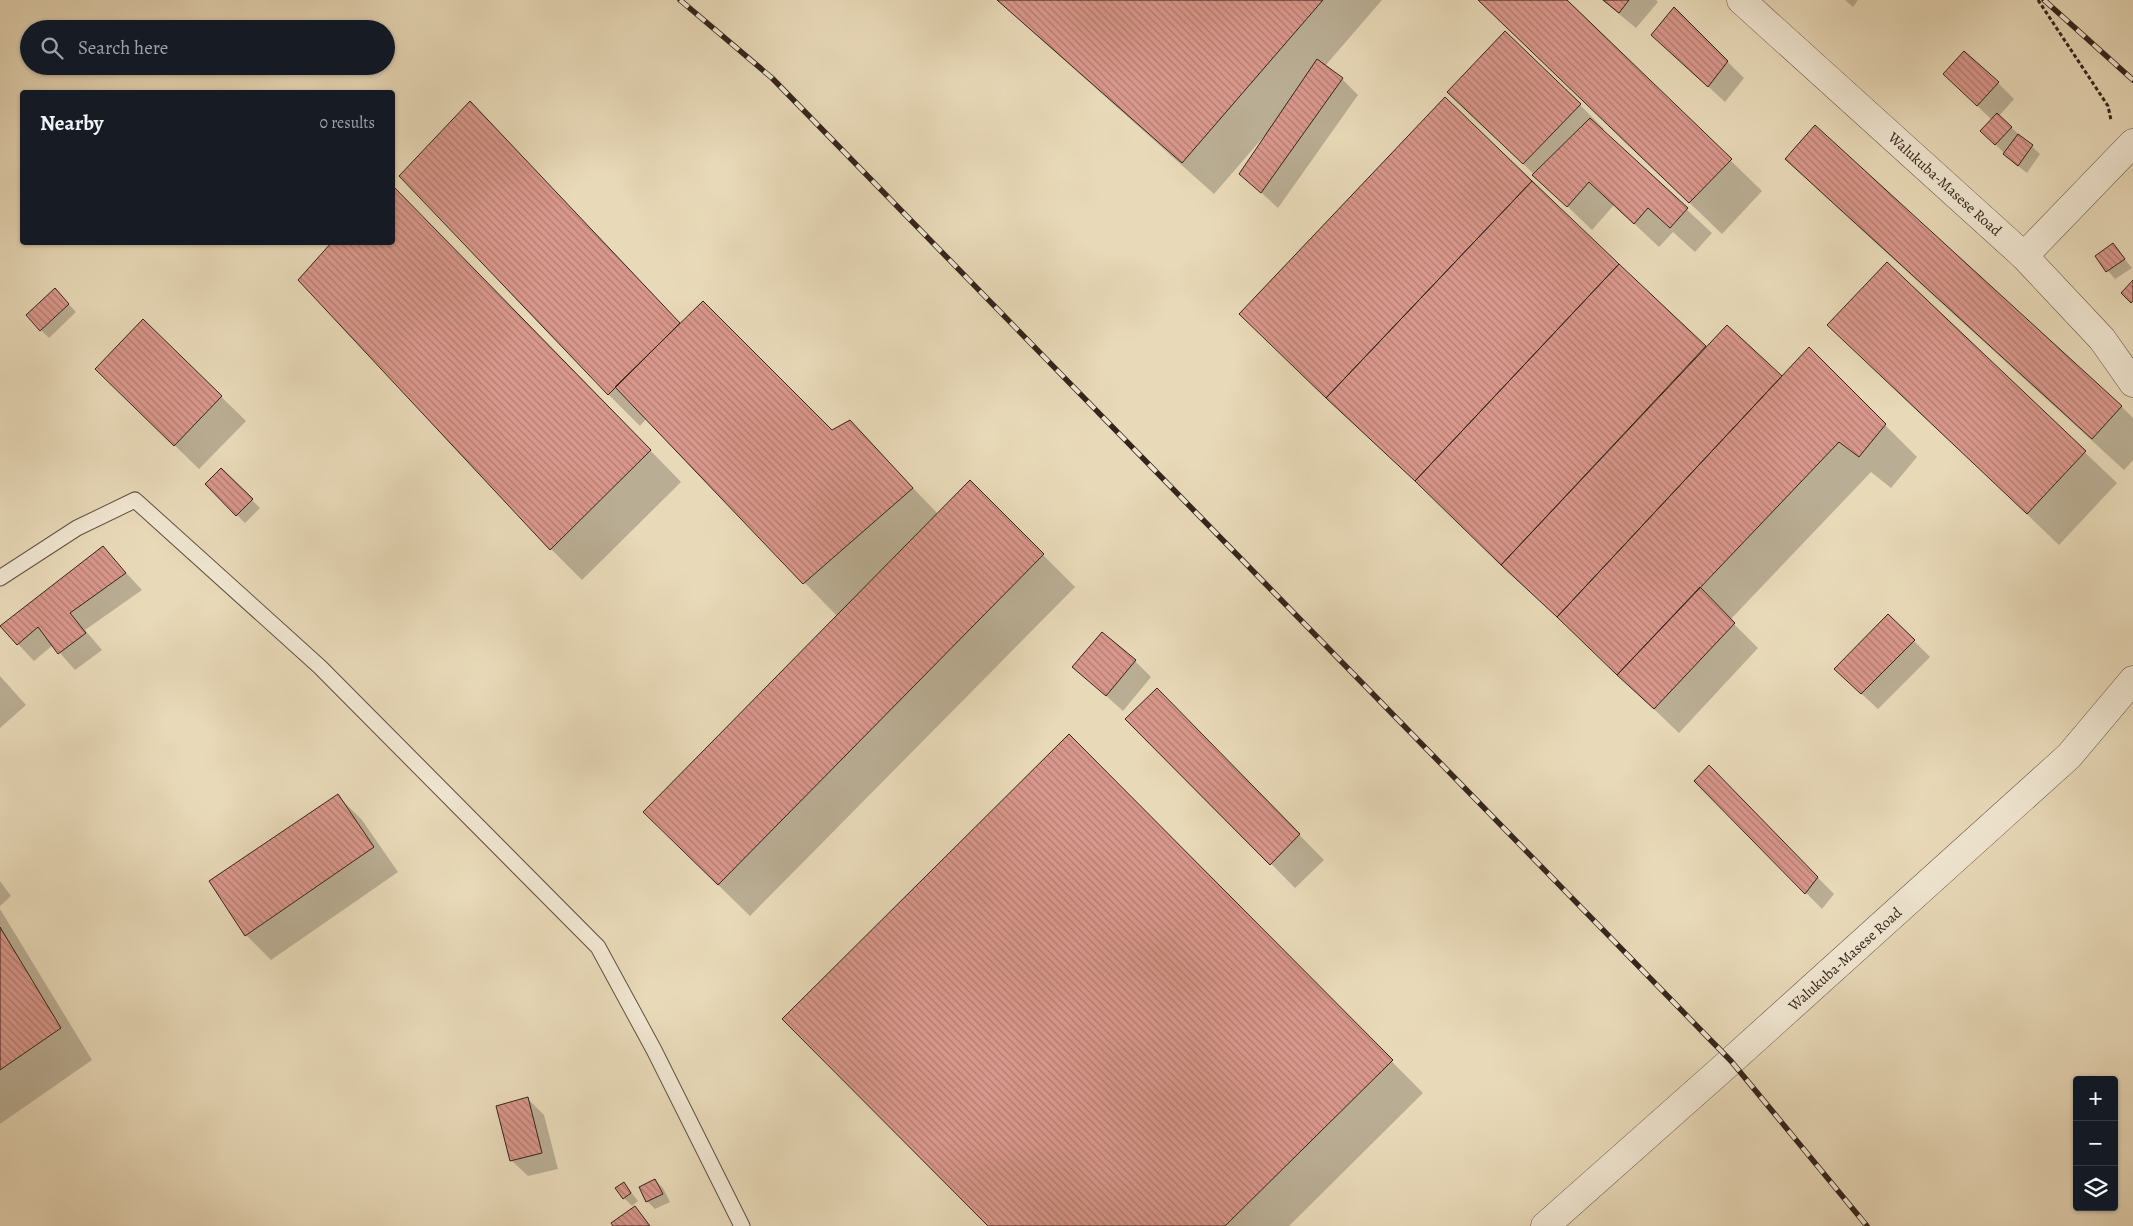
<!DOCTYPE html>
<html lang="en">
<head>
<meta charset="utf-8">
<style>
  :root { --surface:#171b24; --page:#242831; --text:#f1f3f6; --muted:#9ea1a6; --line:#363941 }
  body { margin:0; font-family:Alegreya,serif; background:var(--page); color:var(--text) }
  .controls { position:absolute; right:15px; bottom:15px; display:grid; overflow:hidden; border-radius:5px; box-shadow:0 1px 4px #0004 }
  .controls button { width:45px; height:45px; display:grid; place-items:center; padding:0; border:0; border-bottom:1px solid var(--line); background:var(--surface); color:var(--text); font:25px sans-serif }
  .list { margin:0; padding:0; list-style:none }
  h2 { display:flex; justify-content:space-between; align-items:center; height:65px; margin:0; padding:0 20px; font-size:21px }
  h2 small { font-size:16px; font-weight:400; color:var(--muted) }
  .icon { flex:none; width:28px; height:28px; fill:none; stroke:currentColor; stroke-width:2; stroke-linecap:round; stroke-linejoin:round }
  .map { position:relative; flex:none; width:2133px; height:1226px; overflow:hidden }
  .search { position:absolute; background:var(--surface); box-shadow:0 1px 4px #0004; left:20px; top:20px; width:375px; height:55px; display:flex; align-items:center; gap:12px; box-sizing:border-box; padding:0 18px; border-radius:28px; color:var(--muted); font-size:19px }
  .panel { position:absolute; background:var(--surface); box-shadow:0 1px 4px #0004; left:20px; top:90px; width:375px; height:155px; border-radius:5px }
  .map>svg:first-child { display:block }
  .shadow { fill:#0003 }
  .building { fill:url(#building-back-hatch); stroke:#33241c }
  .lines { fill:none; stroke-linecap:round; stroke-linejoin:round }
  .service-casing { stroke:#605143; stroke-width:17 }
  .minor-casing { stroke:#605143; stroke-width:29 }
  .tertiary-casing { stroke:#605143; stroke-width:29 }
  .path { stroke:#33241c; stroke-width:3; stroke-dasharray:4 2.5; stroke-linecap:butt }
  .service { stroke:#f0e6d1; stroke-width:15 }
  .minor { stroke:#f0e6d1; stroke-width:28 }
  .tertiary { stroke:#f0e6d1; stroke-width:28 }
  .rail-casing { stroke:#33241c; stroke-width:5.5 }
  .rail { stroke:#f0e6d1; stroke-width:4; stroke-dasharray:11; stroke-linecap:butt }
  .labels { text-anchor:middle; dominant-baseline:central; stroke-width:4; stroke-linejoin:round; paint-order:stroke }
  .street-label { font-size:15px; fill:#33241c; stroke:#f0e6d1 }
</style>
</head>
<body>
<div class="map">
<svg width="2133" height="1226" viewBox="0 0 2133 1226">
  <defs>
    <pattern id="building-back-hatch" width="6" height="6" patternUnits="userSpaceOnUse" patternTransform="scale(1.25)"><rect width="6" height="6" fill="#d9978b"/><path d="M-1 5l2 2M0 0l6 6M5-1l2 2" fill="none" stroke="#b17b71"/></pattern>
  </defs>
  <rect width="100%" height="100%" fill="#e8d9b8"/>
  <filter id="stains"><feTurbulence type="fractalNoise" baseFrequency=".004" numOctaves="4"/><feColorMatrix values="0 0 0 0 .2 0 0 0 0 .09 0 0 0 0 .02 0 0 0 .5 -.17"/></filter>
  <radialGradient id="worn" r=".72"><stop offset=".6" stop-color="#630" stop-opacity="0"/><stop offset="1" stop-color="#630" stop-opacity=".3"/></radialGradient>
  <path class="shadow" d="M997 0H1382L1325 66 1342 79 1358 95 1278 208 1241 174 1267 135 1266 134 1214 194Z
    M1479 0H1565L1762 191 1722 234Z
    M1602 0H1656L1658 2 1636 28Z
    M1845 0H1858L1853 7Z
    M1674 9 1744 78 1725 102 1652 35Z
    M1944 74 1998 83 2014 99 1999 116 2040 154 2027 173 2013 162 1990 139 1992 120Z
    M1445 98 1706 348 1782 377 1809 349 1917 457 1891 488 1871 472 1730 620 1758 648 1679 733 1273 346Z
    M1580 105 1604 129 1602 131 1712 233 1695 252 1673 232 1659 247 1614 205 1592 230 1473 116Z
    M502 135 681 324 832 431 850 422 938 514 970 482 1075 587 750 916 676 844 837 616 646 419 640 426 608 394Z
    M1787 159 2121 406 2133 418V460L2124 470 1818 190Z
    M420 214 681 482 582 580 551 549 392 242Z
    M2113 245 2132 268 2115 279 2096 257Z
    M1887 264 2117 483 2059 545 1829 325Z
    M63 298 76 312 49 338 41 330Z
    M143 320 246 421 199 469 121 393Z
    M221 469 260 508 245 523 206 484Z
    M103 548 142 590 85 630 102 650 75 670 53 645 34 661 18 644Z
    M1914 641 1930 657 1878 709 1852 685Z
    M1135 661 1151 677 1123 711 1074 667Z
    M0 676 26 705 0 728Z
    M1157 690 1324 860 1295 888 1127 719Z
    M1069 736 1423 1093 1289 1226H989Z
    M1709 767 1834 894 1822 909 1696 781Z
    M338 796 362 820 398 872 271 960 246 935 211 881Z
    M0 881 11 896 0 906Z
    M0 909 92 1060 0 1124Z
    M528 1099 544 1115 558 1169 528 1176 511 1160Z
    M655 1180 663 1188 670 1202 655 1209 647 1201Z
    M624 1183 638 1201 632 1206 624 1198Z"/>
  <path class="building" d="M997 0H1323L1182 163Z
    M1478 0H1567L1732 159 1689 203Z
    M1603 0H1629L1619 13Z
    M1674 7 1728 61 1708 87 1651 35Z
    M1505 31 1581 104 1523 164 1447 92Z
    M1964 51 1999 82 1977 106 1943 74Z
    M1317 59 1343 78 1261 193 1239 174Z
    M1445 97 1532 181 1326 398 1239 314Z
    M470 101 680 323 608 395 399 176Z
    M1997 113 2012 127 1995 145 1980 131Z
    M1590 118 1688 208 1670 228 1648 208 1634 224 1589 182 1567 207 1532 175Z
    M1815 125 2122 406 2092 439 1785 159Z
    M2018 134 2033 145 2018 166 2003 154Z
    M1532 181 1619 264 1415 481 1326 398Z
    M392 185 651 450 550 550 298 280 332 242H392Z
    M2113 243 2125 259 2106 272 2095 256Z
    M1887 262 2086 451 2027 514 1827 325Z
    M1619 264 1706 346 1501 565 1415 481Z
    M2133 280V301L2131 303 2121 293Z
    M55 288 69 304 40 331 26 315Z
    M703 301 832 430 850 420 913 488 803 584 615 387Z
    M143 319 222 396 174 446 95 369Z
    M1727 325 1782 376 1557 617 1501 565Z
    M1809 347 1886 424 1859 457 1839 442 1617 675 1557 617Z
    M221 468 253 499 236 516 205 484Z
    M970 480 1044 554 718 885 643 812Z
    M103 546 126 573 70 613 86 633 58 654 38 627 17 645 0 626Z
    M1700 587 1735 623 1654 709 1617 675Z
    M1888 614 1915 640 1861 694 1834 669Z
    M1102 632 1136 660 1106 696 1072 667Z
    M1157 688 1300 834 1270 865 1125 719Z
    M1069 734 1393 1060 1225 1226H988L782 1019Z
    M1709 765 1818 877 1805 894 1694 781Z
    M338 794 374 847 245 936 209 881Z
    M0 927 61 1028 0 1070Z
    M528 1097 542 1153 510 1161 496 1106Z
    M655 1179 663 1194 646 1202 639 1187Z
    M624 1182 631 1193 623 1199 615 1188Z
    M635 1206 650 1226H613L611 1223Z"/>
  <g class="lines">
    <g class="service-casing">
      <path id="service" d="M0 578 77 528 135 500 320 667 598 947 654 1050 742 1226"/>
    </g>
    <g class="minor-casing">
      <path id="minor" d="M2024 256 2133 143"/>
    </g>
    <g class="tertiary-casing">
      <path id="tertiary" d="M1741 0 2024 256 2102 339 2133 383
        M1545 1226 1731 1061 2069 756 2133 680"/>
    </g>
    <path class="path" d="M2038 0 2108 106 2111 120"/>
    <use href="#service" class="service"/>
    <use href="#minor" class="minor"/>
    <use href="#tertiary" class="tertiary"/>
    <g class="rail-casing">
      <path id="rail" d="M680 0 772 78 1731 1061 1867 1226
        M2044 0 2133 80"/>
    </g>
    <use href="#rail" class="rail"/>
  </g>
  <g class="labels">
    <g class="street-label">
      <text transform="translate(1945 184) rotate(42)">Walukuba-Masese Road</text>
      <text transform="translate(1845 959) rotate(-42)">Walukuba-Masese Road</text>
    </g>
  </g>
  <rect width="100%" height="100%" filter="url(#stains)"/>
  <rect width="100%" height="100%" fill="url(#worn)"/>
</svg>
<div class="controls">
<button>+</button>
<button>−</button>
<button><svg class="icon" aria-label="layers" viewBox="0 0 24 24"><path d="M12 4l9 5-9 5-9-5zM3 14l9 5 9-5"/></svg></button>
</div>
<div class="search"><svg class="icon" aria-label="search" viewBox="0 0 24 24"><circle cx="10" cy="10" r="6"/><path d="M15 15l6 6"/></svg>Search here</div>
<section class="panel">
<h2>Nearby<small>0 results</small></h2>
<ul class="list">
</ul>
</section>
</div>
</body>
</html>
